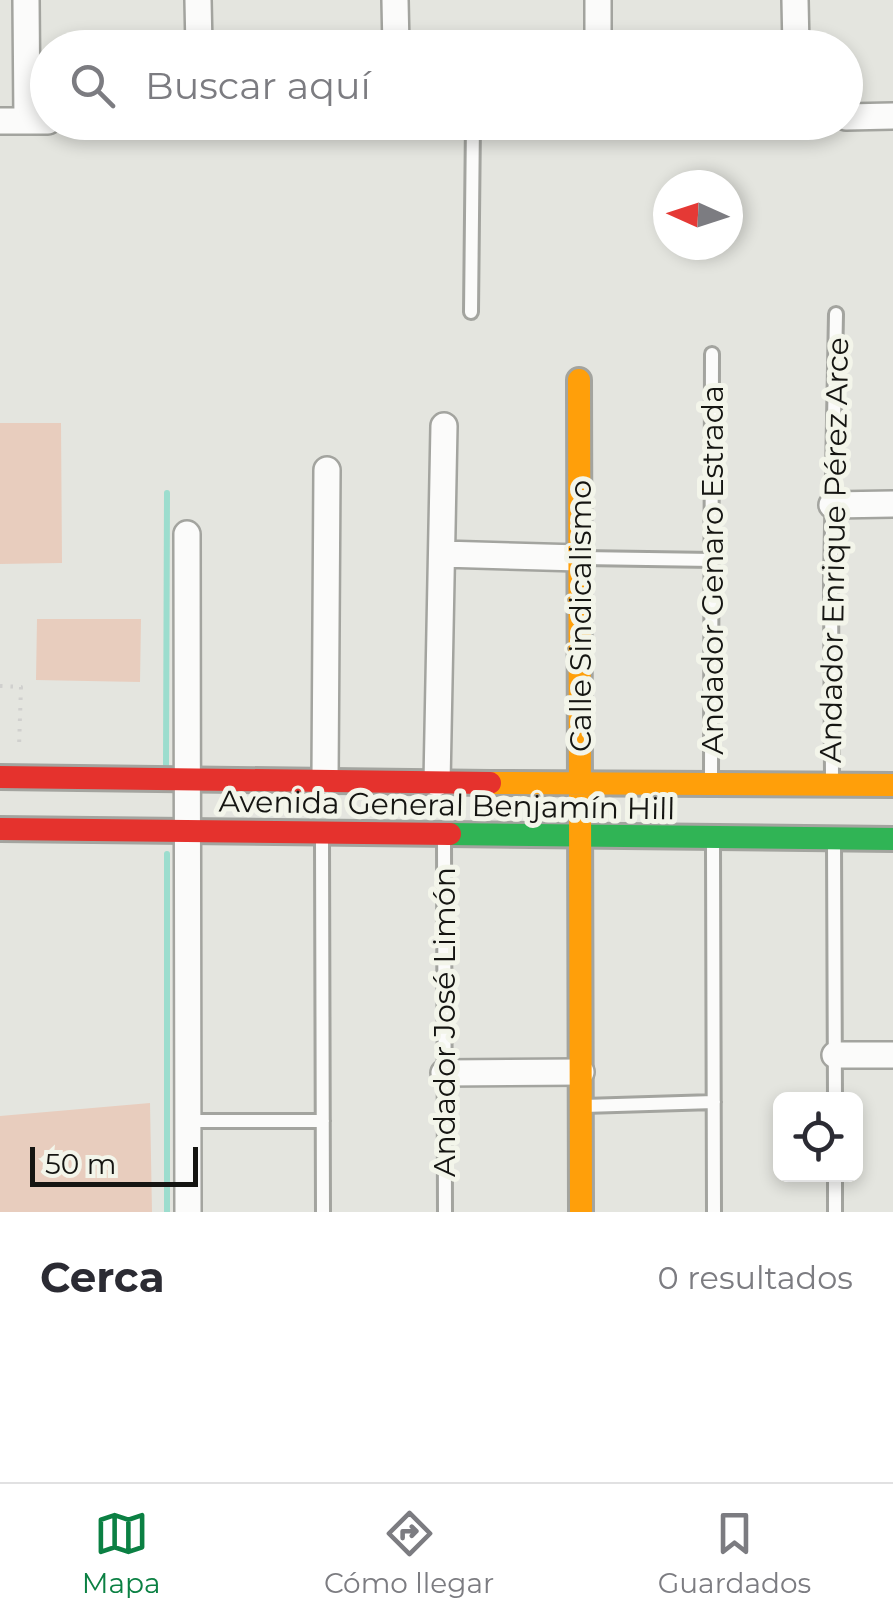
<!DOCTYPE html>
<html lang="es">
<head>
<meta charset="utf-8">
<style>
  :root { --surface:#fff; --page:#f7f7f7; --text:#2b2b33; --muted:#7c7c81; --line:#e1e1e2; --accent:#0b8043 }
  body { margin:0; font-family:Montserrat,sans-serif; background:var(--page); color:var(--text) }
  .controls { position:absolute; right:30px; bottom:30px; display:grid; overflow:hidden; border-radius:15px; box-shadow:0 5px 15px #0003 }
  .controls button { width:90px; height:90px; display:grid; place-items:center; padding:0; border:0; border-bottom:2px solid var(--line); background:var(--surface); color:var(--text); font:50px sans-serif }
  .compass { position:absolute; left:653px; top:170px; width:90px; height:90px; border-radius:50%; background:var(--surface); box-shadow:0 5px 15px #0003; rotate:273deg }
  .scale { position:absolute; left:30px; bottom:25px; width:168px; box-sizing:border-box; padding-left:10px; border:5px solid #151512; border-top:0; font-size:28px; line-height:35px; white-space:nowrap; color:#151512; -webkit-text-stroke:8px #f3f5ea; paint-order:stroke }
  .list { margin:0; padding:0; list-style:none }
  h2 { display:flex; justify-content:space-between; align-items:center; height:130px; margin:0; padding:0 40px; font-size:42px }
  h2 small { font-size:32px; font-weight:400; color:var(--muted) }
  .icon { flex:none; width:55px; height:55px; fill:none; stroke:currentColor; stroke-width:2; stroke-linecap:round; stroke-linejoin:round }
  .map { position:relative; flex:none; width:893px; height:1212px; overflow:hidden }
  .search { position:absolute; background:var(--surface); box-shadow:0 5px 15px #0003; left:30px; right:30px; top:30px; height:110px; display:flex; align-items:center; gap:25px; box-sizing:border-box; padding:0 35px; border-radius:55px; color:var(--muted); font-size:38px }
  .sheet { height:270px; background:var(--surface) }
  nav { display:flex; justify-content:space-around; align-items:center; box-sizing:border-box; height:140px; border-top:2px solid var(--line); background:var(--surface); font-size:28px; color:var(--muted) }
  nav a { display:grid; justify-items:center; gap:5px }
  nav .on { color:var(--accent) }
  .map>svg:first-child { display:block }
  .green { fill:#e8cdbe }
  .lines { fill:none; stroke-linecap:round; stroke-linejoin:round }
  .stream { stroke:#9cddce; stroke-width:6 }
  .lane-casing { stroke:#a3a49f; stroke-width:18 }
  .street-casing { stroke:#a3a49f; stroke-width:30 }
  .fast-casing { stroke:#a3a49f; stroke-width:28 }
  .slow-casing { stroke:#a3a49f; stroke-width:28 }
  .jam-casing { stroke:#a3a49f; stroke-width:28 }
  .path { stroke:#d0d0ce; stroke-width:4; stroke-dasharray:2.5 8; stroke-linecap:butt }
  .lane { stroke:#fbfbfa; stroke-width:12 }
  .street { stroke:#fbfbfa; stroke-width:25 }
  .fast { stroke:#30b455; stroke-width:22 }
  .slow { stroke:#ff9f0a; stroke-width:22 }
  .jam { stroke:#e5322d; stroke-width:22 }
  .labels { text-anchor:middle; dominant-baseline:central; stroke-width:10; stroke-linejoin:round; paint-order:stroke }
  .street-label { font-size:30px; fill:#151512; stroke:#f3f5ea }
</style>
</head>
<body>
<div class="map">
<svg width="893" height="1212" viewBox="0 0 893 1212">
  <rect width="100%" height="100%" fill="#e4e5df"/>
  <path class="green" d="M0 423H61L62 563 0 564Z
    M37 619H141L140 682 36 680Z
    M150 1103 152 1212H0V1116Z"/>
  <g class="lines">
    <path class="stream" d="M166 766 167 493
      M167 854V1212"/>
    <g class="lane-casing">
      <path id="lane" d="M471 312 473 122
        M582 558 713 560
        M711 778 712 354
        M832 778 831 580 836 314
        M322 840 323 1212
        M444 840 445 1212
        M834 842 835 1100
        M713 845 714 1212
        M584 1106 714 1102
        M188 1121H323
        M835 1174V1212"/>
    </g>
    <g class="street-casing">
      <path id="street" d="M26 0 27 121
        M198 0 199 48
        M395 0 396 48
        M598 0V48
        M795 0 796 48
        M846 117 893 116
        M0 121H48
        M832 505 893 504
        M187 534 188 1212
        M442 554 579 558
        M325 780 327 470
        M437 783 444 426
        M835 1055H893
        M444 1073 581 1072"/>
    </g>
    <g class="fast-casing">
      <path id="fast" d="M450 834 893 839"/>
    </g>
    <g class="slow-casing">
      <path id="slow" d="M579 380 581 1212
        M490 783 893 785"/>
    </g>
    <g class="jam-casing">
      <path id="jam" d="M0 777 490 783
        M0 829 450 834"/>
    </g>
    <path class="path" d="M0 686 21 687 19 747"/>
    <use href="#lane" class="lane"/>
    <use href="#street" class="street"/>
    <use href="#fast" class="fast"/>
    <use href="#slow" class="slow"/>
    <use href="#jam" class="jam"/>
  </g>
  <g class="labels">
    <g class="street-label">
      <text transform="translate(834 550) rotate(-89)">Andador Enrique Pérez Arce</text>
      <text transform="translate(712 570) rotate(-90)">Andador Genaro Estrada</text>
      <text transform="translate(580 616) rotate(-90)">Calle Sindicalismo</text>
      <text transform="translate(447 805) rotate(1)">Avenida General Benjamín Hill</text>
      <text transform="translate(444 1022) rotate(-90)">Andador José Limón</text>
    </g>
  </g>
</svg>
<div class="controls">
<button><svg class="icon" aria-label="locate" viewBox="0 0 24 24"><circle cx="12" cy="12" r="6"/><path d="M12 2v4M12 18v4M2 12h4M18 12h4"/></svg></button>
</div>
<svg class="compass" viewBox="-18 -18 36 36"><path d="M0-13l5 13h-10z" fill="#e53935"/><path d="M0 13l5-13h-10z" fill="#7c7c81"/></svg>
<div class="scale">50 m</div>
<div class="search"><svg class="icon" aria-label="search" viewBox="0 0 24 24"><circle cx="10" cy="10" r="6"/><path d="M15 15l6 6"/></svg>Buscar aquí</div>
</div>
<section class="sheet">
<h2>Cerca<small>0 resultados</small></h2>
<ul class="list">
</ul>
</section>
<nav>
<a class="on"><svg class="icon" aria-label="map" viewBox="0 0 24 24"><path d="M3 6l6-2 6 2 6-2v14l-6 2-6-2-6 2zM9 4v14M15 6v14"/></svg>Mapa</a>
<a><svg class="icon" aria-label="directions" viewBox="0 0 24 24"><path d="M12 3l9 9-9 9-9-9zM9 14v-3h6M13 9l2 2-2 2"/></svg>Cómo llegar</a>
<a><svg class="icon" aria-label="saved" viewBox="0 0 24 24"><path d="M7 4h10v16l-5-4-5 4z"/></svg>Guardados</a>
</nav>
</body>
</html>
